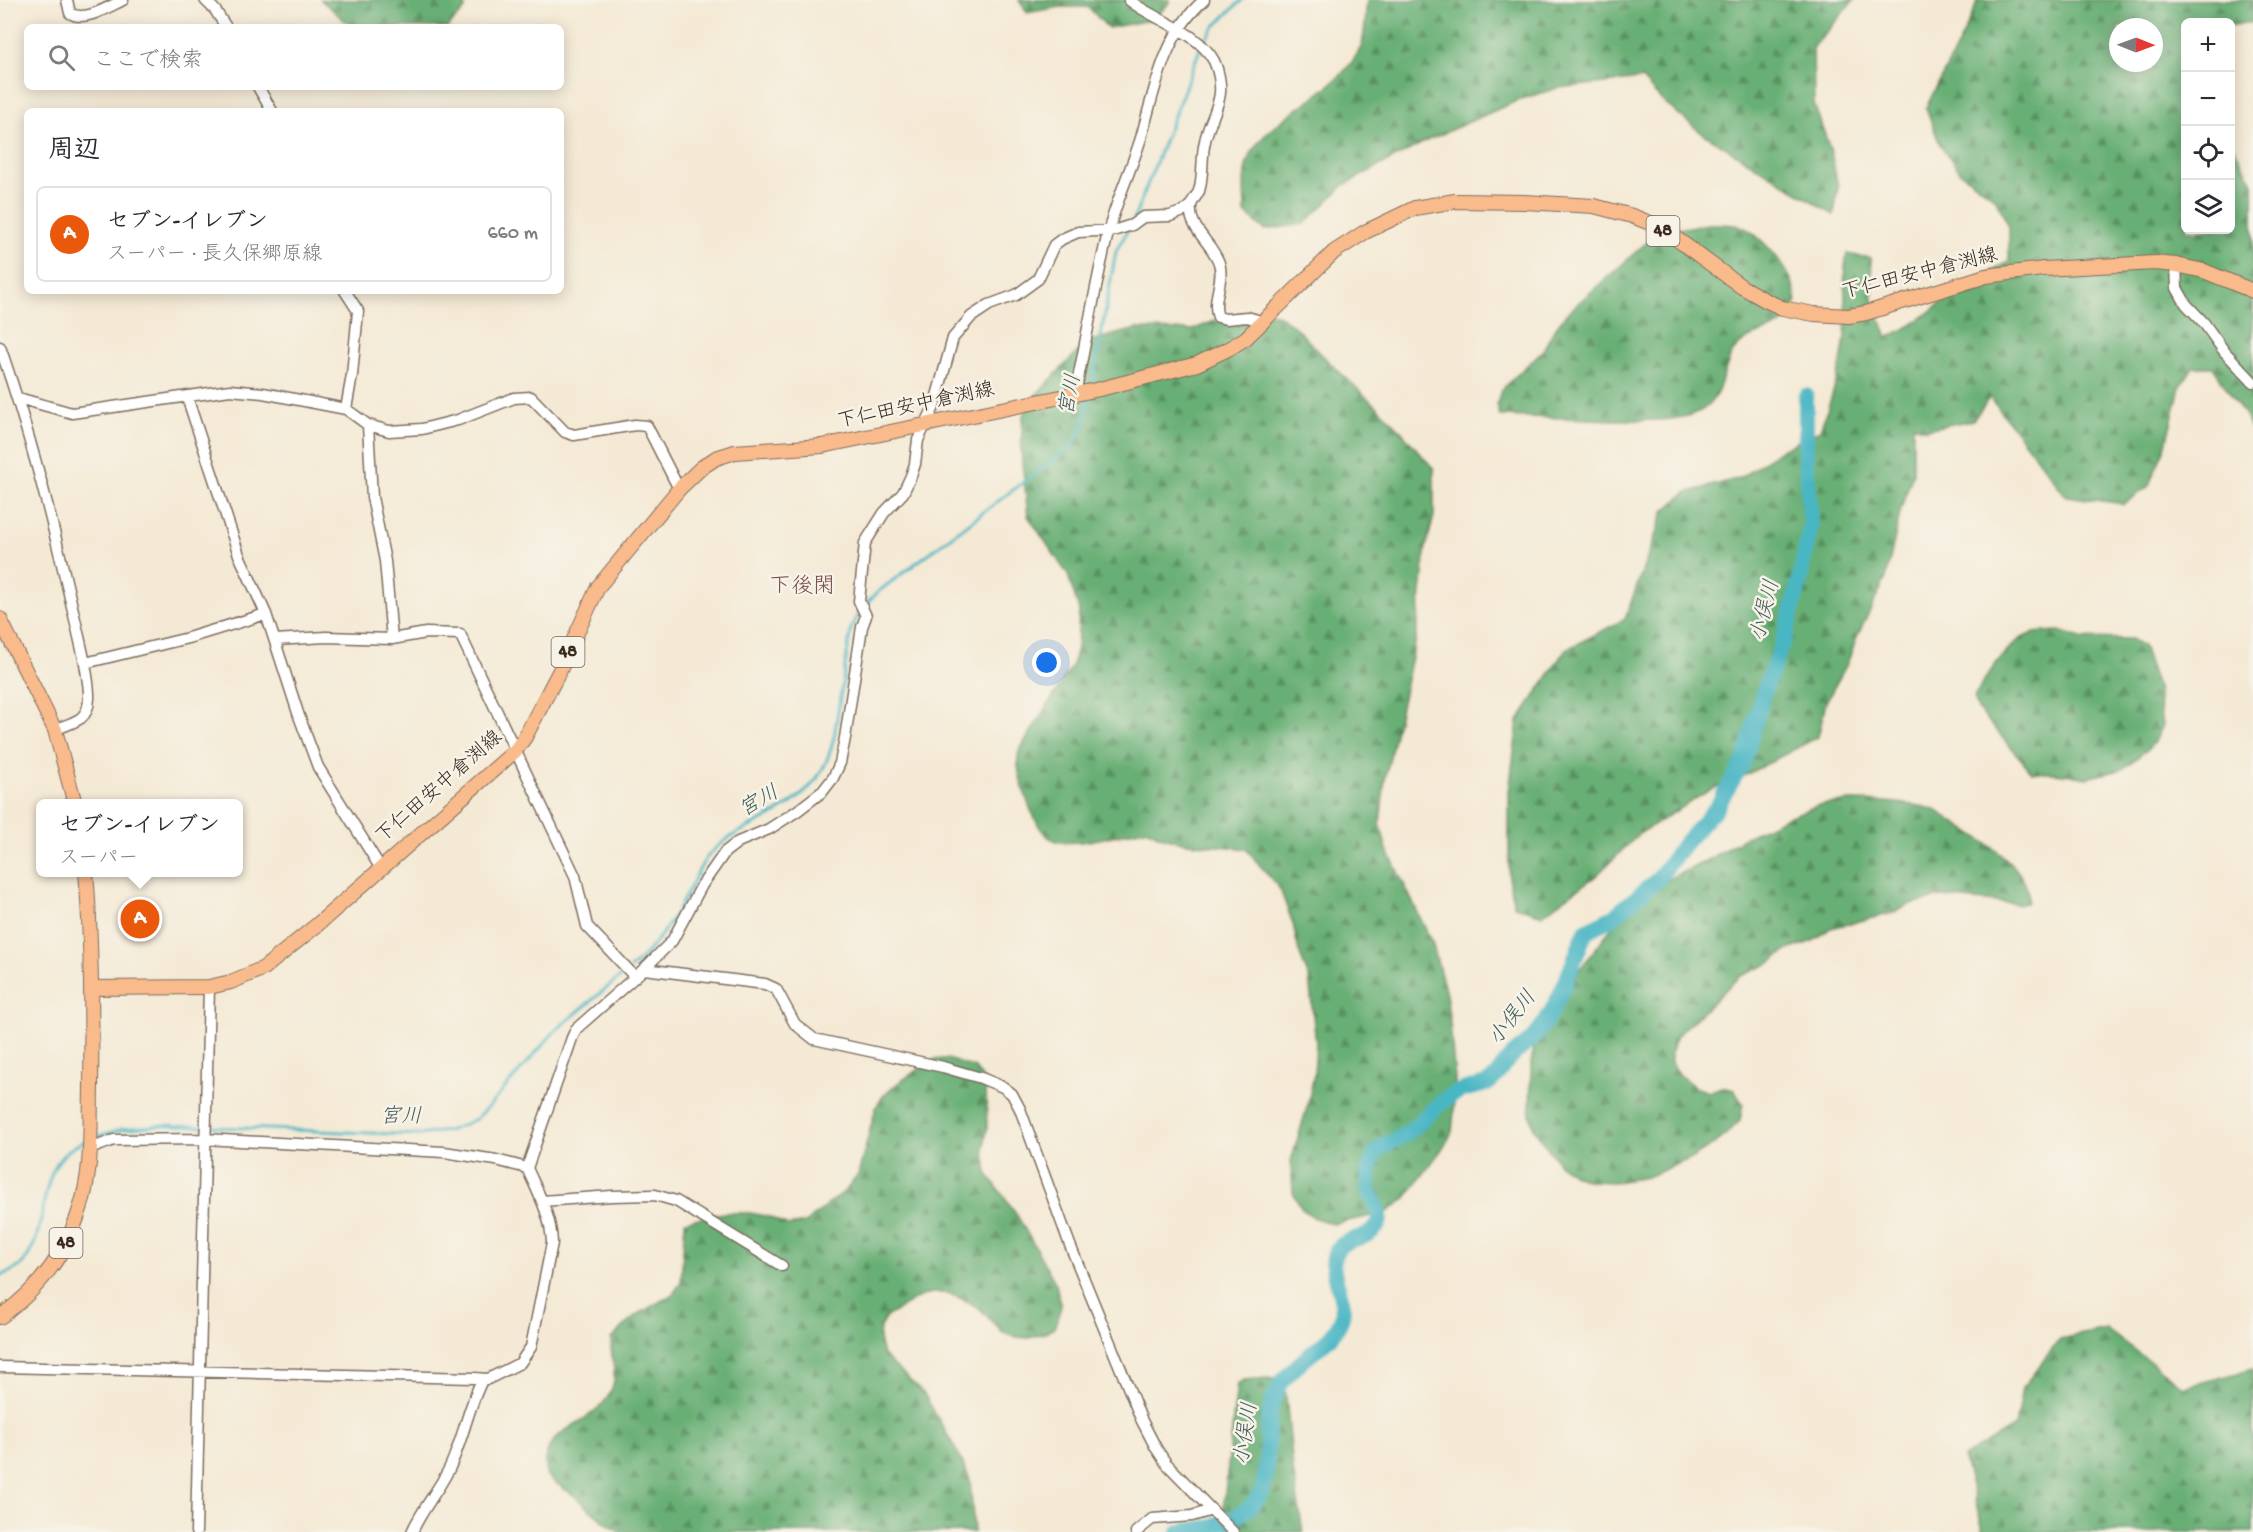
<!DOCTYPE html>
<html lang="ja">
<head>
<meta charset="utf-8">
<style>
  :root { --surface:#fff; --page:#f2f2f3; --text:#2b2b33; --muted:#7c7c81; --line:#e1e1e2; --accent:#ea580c }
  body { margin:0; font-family:"Gochi Hand","Klee One",sans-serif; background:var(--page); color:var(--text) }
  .controls { position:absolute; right:18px; top:18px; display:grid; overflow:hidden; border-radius:9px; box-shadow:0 3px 15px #0003 }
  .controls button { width:54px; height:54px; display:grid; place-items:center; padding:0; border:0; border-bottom:2px solid var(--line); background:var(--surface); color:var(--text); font:30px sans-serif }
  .compass { position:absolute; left:2109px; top:18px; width:54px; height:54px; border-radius:50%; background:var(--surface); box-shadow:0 3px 15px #0003; rotate:91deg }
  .you { position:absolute; left:1047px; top:663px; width:21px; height:21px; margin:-15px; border:4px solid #fff; border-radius:50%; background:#1a73e8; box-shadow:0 0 0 9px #1a73e833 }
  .badge { display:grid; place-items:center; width:39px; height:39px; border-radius:50%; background:var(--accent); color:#fff; font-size:20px; font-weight:700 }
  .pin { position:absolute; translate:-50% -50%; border:3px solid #fff; box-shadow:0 2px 6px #0006 }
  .popup { position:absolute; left:36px; top:799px; width:207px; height:78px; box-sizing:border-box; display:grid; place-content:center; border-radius:9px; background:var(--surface); filter:drop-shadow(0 2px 4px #0005); font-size:20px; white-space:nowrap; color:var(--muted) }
  .popup b { font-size:22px; color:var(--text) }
  .popup::after { content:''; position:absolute; left:50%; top:100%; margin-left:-12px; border:12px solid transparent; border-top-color:var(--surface) }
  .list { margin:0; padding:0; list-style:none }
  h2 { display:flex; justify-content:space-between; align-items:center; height:78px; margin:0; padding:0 24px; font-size:26px }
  h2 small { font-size:20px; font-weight:400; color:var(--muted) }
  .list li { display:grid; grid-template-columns:39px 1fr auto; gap:18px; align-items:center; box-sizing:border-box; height:96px; margin:0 12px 12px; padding:0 12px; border:2px solid var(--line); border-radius:9px }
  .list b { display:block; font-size:22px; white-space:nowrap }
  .list p { margin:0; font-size:20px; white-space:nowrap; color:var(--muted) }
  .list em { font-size:20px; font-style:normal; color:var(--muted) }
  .icon { flex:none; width:33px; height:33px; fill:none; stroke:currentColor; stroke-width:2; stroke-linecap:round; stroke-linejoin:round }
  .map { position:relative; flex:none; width:2253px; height:1532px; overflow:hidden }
  .search { position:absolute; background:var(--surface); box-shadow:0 3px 15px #0003; left:24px; top:24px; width:540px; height:66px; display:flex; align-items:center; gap:15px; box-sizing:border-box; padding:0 21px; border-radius:9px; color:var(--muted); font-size:22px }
  .panel { position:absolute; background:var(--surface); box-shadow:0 3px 15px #0003; left:24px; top:108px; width:540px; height:186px; border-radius:9px }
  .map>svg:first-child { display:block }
  .forest { fill:url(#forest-firs); stroke:#526c49; stroke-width:1.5; fill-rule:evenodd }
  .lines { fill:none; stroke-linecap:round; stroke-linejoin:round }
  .stream { stroke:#48b6c4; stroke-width:3 }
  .river { stroke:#48b6c4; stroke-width:16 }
  .minor-casing { stroke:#7c6d5e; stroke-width:13 }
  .major-casing { stroke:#7c6d5e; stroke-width:16 }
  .minor { stroke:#fff; stroke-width:10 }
  .major { stroke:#fabb8c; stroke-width:14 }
  .labels { text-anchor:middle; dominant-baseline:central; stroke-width:5; stroke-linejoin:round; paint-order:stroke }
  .shield { fill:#f7f3e8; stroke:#73665b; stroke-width:1.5 }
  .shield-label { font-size:18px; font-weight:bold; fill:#3b2a1e }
  .street-label { font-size:20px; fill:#3b2a1e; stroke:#f7f3e8 }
  .water-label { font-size:21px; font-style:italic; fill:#405b58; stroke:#f7f3e8 }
  .quarter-label { font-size:22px; fill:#7b5048; stroke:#f7f3e8 }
</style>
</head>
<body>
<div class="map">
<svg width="2253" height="1532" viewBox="0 0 2253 1532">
  <defs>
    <pattern id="forest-firs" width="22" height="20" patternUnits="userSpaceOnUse" patternTransform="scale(1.5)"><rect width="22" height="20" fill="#68af74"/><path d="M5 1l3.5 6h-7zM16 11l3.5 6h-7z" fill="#578f5f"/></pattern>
  </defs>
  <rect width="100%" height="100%" fill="#f7f3e8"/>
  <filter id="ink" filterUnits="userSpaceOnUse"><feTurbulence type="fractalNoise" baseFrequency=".0167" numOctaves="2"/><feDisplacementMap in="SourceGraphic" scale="12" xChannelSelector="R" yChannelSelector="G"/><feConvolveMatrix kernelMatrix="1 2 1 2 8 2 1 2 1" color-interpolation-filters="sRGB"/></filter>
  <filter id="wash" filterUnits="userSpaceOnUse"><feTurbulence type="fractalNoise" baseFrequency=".008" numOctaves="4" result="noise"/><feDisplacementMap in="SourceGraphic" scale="24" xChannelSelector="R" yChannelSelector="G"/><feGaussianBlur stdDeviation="1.35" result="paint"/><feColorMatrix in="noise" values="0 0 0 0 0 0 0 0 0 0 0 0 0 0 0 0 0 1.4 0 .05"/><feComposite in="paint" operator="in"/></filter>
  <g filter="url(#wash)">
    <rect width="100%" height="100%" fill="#f4e9d4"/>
    <path class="forest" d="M321 0H464L465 9 448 27H352Z
      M1019 0H1170V2L1155 19 1108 28 1088 7H1060L1027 13Z
      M1367 0H1854L1813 48 1814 104 1831 152 1838 187 1834 215 1699 131 1662 101 1642 79 1558 88 1521 99 1426 141 1344 185 1304 224 1265 230 1245 213C1245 200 1243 185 1245 172 1252 119 1341 97 1361 46 1366 33 1365 14 1367 0Z
      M1978 0H2253V22L2231 26 2230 22H2186V230H2230L2231 142 2253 183V433L2248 421 2213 367H2193L2180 387 2165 448 2148 487 2124 504 2066 496 1990 397 1973 420 1926 429 1913 425V473L1901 509 1886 578 1858 635 1847 664 1826 702 1818 737 1738 779 1708 791 1639 834 1596 876 1542 915 1514 906 1509 883V791L1518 721 1565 650 1625 619 1664 511 1685 493 1740 478 1778 452 1820 430C1831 400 1842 368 1845 336 1848 308 1841 282 1847 254L1871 258 1873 299 1887 338 1912 325 1958 290 2009 262V227L1996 199 1961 173 1940 145 1926 108C1943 72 1964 38 1978 0ZM2118 27H2154V63H2118Z
      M1708 224C1721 224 1737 223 1748 230 1770 244 1810 290 1790 316 1777 333 1749 332 1735 349 1721 368 1723 400 1700 411 1675 423 1646 420 1619 420 1579 419 1539 417 1500 416L1497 404 1501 390 1543 350 1554 330 1566 314 1653 237 1671 230Z
      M1252 312 1276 314 1292 324 1330 363 1393 422 1434 469V516L1426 547 1416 639 1385 779 1380 823 1386 847 1432 942 1446 994 1450 1023 1455 1079 1454 1112 1452 1132 1445 1145 1405 1199 1386 1213 1333 1224 1315 1218 1302 1209 1293 1193 1291 1161 1308 1104 1314 1074 1316 1044 1309 978 1299 952 1293 924 1280 889 1246 849C1212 844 1177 847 1146 829 1123 832 1065 853 1047 836 1038 828 1031 811 1027 800 1022 784 1015 767 1019 751L1072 666 1077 648 1079 610 1068 575 1028 516 1021 451 1023 416 1030 401 1087 342 1136 329 1192 330 1230 315Z
      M2059 631 2081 638 2132 639 2143 646 2157 687 2162 725 2156 740 2148 749 2121 770 2086 778 2066 774 2032 772 1978 709 1974 697C1984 679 2004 649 2022 638 2033 631 2046 632 2059 631Z
      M1851 801C1877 801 1904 802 1929 808 1939 810 1949 819 1957 824 1979 838 2036 871 2027 903L2018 904 1941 897 1911 904 1893 913 1831 928 1813 941 1788 950 1768 964 1739 977 1677 1036 1671 1051V1062L1680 1075 1695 1087 1709 1092 1721 1087 1734 1090 1743 1104 1740 1121 1720 1140 1694 1157 1647 1177 1616 1182 1589 1181 1574 1175 1559 1164 1534 1129 1530 1115 1531 1063 1536 1039 1559 997 1602 940 1624 912 1666 880 1702 863 1746 837 1785 818 1819 805Z
      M935 1059H948L975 1068 986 1083 987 1129 984 1149 987 1173 1018 1217 1056 1284 1061 1307 1054 1328 1044 1333 1029 1338 1016 1337 1003 1333 979 1308 962 1299 947 1293H931L917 1298 886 1317 880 1327 879 1339 883 1355 924 1394 959 1455 970 1479 974 1532H619C603 1521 591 1512 577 1498 567 1490 556 1484 546 1475 546 1468 545 1458 547 1452 556 1425 599 1421 612 1389 618 1373 610 1356 611 1339L635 1316 673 1294 681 1282 685 1221 723 1213H751L769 1217 788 1226 805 1223 846 1190 858 1175 876 1107 883 1096 899 1082Z
      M2106 1329 2184 1387 2253 1369V1532H1984L1963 1457 2015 1426 2022 1388 2060 1339Z
      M1268 1378 1278 1380 1285 1387 1293 1468 1303 1532H1227L1223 1511 1237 1384 1244 1380Z"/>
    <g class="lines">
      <path class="stream" d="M1203 43 1215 26 1242 0
        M1134 219 1200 49
        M1092 386 1116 251 1128 230
        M864 606 879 591 1070 447C1084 432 1086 415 1090 396
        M631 968C656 947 673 919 688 891 695 879 700 865 709 855 724 838 743 830 763 820 801 800 825 781 834 737L851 629 860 611
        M95 1137 123 1129 164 1125 420 1135 451 1130 476 1119 490 1105 556 1030 626 972
        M0 1276C6 1273 16 1270 21 1265 55 1230 29 1161 86 1141"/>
      <path class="river" d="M1179 1532C1187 1530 1194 1530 1201 1529 1208 1528 1233 1519 1239 1515 1248 1509 1260 1499 1263 1488 1273 1454 1259 1417 1282 1382 1297 1360 1332 1344 1341 1320 1349 1298 1327 1276 1335 1254 1342 1235 1368 1242 1378 1225 1385 1213 1370 1199 1369 1187 1367 1177 1370 1165 1374 1156 1380 1144 1397 1141 1407 1133 1425 1120 1439 1100 1460 1091 1469 1087 1482 1087 1490 1082 1498 1076 1503 1064 1511 1057 1517 1051 1525 1046 1531 1040 1559 1010 1570 967 1586 931L1612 918 1658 879 1685 843 1716 808 1744 761 1762 697 1784 639 1798 588 1811 524 1806 461V396"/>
    </g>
  </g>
  <g filter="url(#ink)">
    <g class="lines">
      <g class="minor-casing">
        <path id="minor" d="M67 0 70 13C84 23 110 6 123 0
          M205 0 215 10 226 27
          M1129 0C1155 21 1197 30 1214 61 1218 69 1221 83 1220 93 1219 107 1208 125 1205 141 1201 156 1204 175 1199 191 1197 196 1191 201 1191 207 1188 228 1213 244 1219 263 1225 281 1211 300 1218 317L1226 319 1247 317 1261 321
          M258 87 272 111
          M2176 265 2177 288 2186 304 2204 323 2224 351 2253 382
          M345 291 358 311 352 375 346 409
          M0 347C36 450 61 557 85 663 87 679 95 707 81 718 74 723 63 726 55 730
          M1075 394C1086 341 1095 286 1108 233 1116 201 1131 170 1141 138 1155 89 1163 36 1204 0
          M187 397 239 555 266 614 299 716 318 767 380 867
          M18 398 72 413 230 390 263 393 346 409 368 425 389 431 422 429 458 420 514 398 531 397 565 432 574 435 635 425 647 426 679 489
          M368 425 372 497 385 561 392 639
          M275 640 326 637 392 639 426 633 460 634 575 876 587 926 635 977
          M85 663 188 638 266 614
          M644 969 765 984 776 989 795 1024 814 1039 943 1067 981 1078 1003 1087 1012 1094 1020 1109 1070 1245 1142 1421 1156 1448 1166 1463 1233 1532
          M90 1149 114 1140 205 1139 444 1152 496 1160 527 1168
          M542 1201 612 1196 655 1195 676 1201 782 1266
          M0 1367 474 1378 488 1379 520 1363 531 1347 552 1243C551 1215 538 1193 527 1168L572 1038 576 1029 644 969 672 941 702 885 725 852 738 842 769 829 797 811 823 791 833 778 840 763 845 738 862 627 866 616 859 601 865 543 884 513 903 493 911 476 915 464 918 440 934 407 953 338 971 317 989 305 1016 295 1038 279 1054 245 1062 239 1078 232 1116 230 1132 225 1143 217 1170 216 1184 211 1191 205
          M196 1532 209 987
          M412 1532C422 1509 439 1490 450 1467 463 1439 468 1408 482 1380
          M1136 1532 1152 1519 1192 1516 1212 1510"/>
      </g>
      <g class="major-casing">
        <path id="major" d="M0 619 55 730 75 804
          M92 988 209 987 231 982 264 968 317 925 515 751 525 737 559 672 598 587 679 489 701 468 716 458 735 452 822 446 1100 389 1197 364 1230 348 1246 338 1334 252 1365 232 1415 208 1455 201 1524 202 1594 206 1632 216 1655 225 1674 237 1742 287 1765 300 1782 308 1814 314 1849 316 1866 313 1986 276 2043 269 2155 263 2176 265 2204 271 2253 291
          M0 1317C38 1290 66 1254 80 1209 93 1170 90 1128 91 1087 92 1015 92 944 86 872"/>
      </g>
      <use href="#minor" class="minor"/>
      <use href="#major" class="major"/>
    </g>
  </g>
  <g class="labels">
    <g class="shield">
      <rect x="1646.5" y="216" width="33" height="30" rx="4.5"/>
      <rect x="551.5" y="637" width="33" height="30" rx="4.5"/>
      <rect x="49.5" y="1228" width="33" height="30" rx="4.5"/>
    </g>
    <g class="shield-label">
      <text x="1663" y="231">48</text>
      <text x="568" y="652">48</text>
      <text x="66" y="1243">48</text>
    </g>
    <g class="street-label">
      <text transform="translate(1920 275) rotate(-14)">下仁田安中倉渕線</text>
      <text transform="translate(916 407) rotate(-12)">下仁田安中倉渕線</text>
      <text transform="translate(440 788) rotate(-41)">下仁田安中倉渕線</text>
    </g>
    <g class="water-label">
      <text transform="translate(1072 395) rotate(-79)">宮川</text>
      <text transform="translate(1767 611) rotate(-76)">小俣川</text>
      <text transform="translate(760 803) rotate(-30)">宮川</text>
      <text transform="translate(1514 1019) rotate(-52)">小俣川</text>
      <text x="401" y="1118">宮川</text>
      <text transform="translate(1248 1434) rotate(-82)">小俣川</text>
    </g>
    <g class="quarter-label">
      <text x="802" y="588">下後閑</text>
    </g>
  </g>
</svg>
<div class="controls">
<button>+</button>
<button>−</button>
<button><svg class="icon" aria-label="locate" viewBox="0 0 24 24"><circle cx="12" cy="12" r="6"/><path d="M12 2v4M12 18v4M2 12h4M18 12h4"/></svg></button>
<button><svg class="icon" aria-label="layers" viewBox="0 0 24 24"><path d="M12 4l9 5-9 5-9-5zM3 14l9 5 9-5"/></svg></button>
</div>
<svg class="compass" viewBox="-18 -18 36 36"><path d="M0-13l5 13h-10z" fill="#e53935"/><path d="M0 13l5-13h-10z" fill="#7c7c81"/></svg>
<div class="you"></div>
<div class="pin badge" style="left:140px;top:919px">A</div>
<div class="popup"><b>セブン-イレブン</b>スーパー</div>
<div class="search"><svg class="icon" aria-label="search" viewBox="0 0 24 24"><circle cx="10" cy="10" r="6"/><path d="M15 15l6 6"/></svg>ここで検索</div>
<section class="panel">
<h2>周辺<small></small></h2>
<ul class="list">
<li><span class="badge">A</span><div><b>セブン-イレブン</b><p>スーパー · 長久保郷原線</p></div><em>660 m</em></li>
</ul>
</section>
</div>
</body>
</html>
